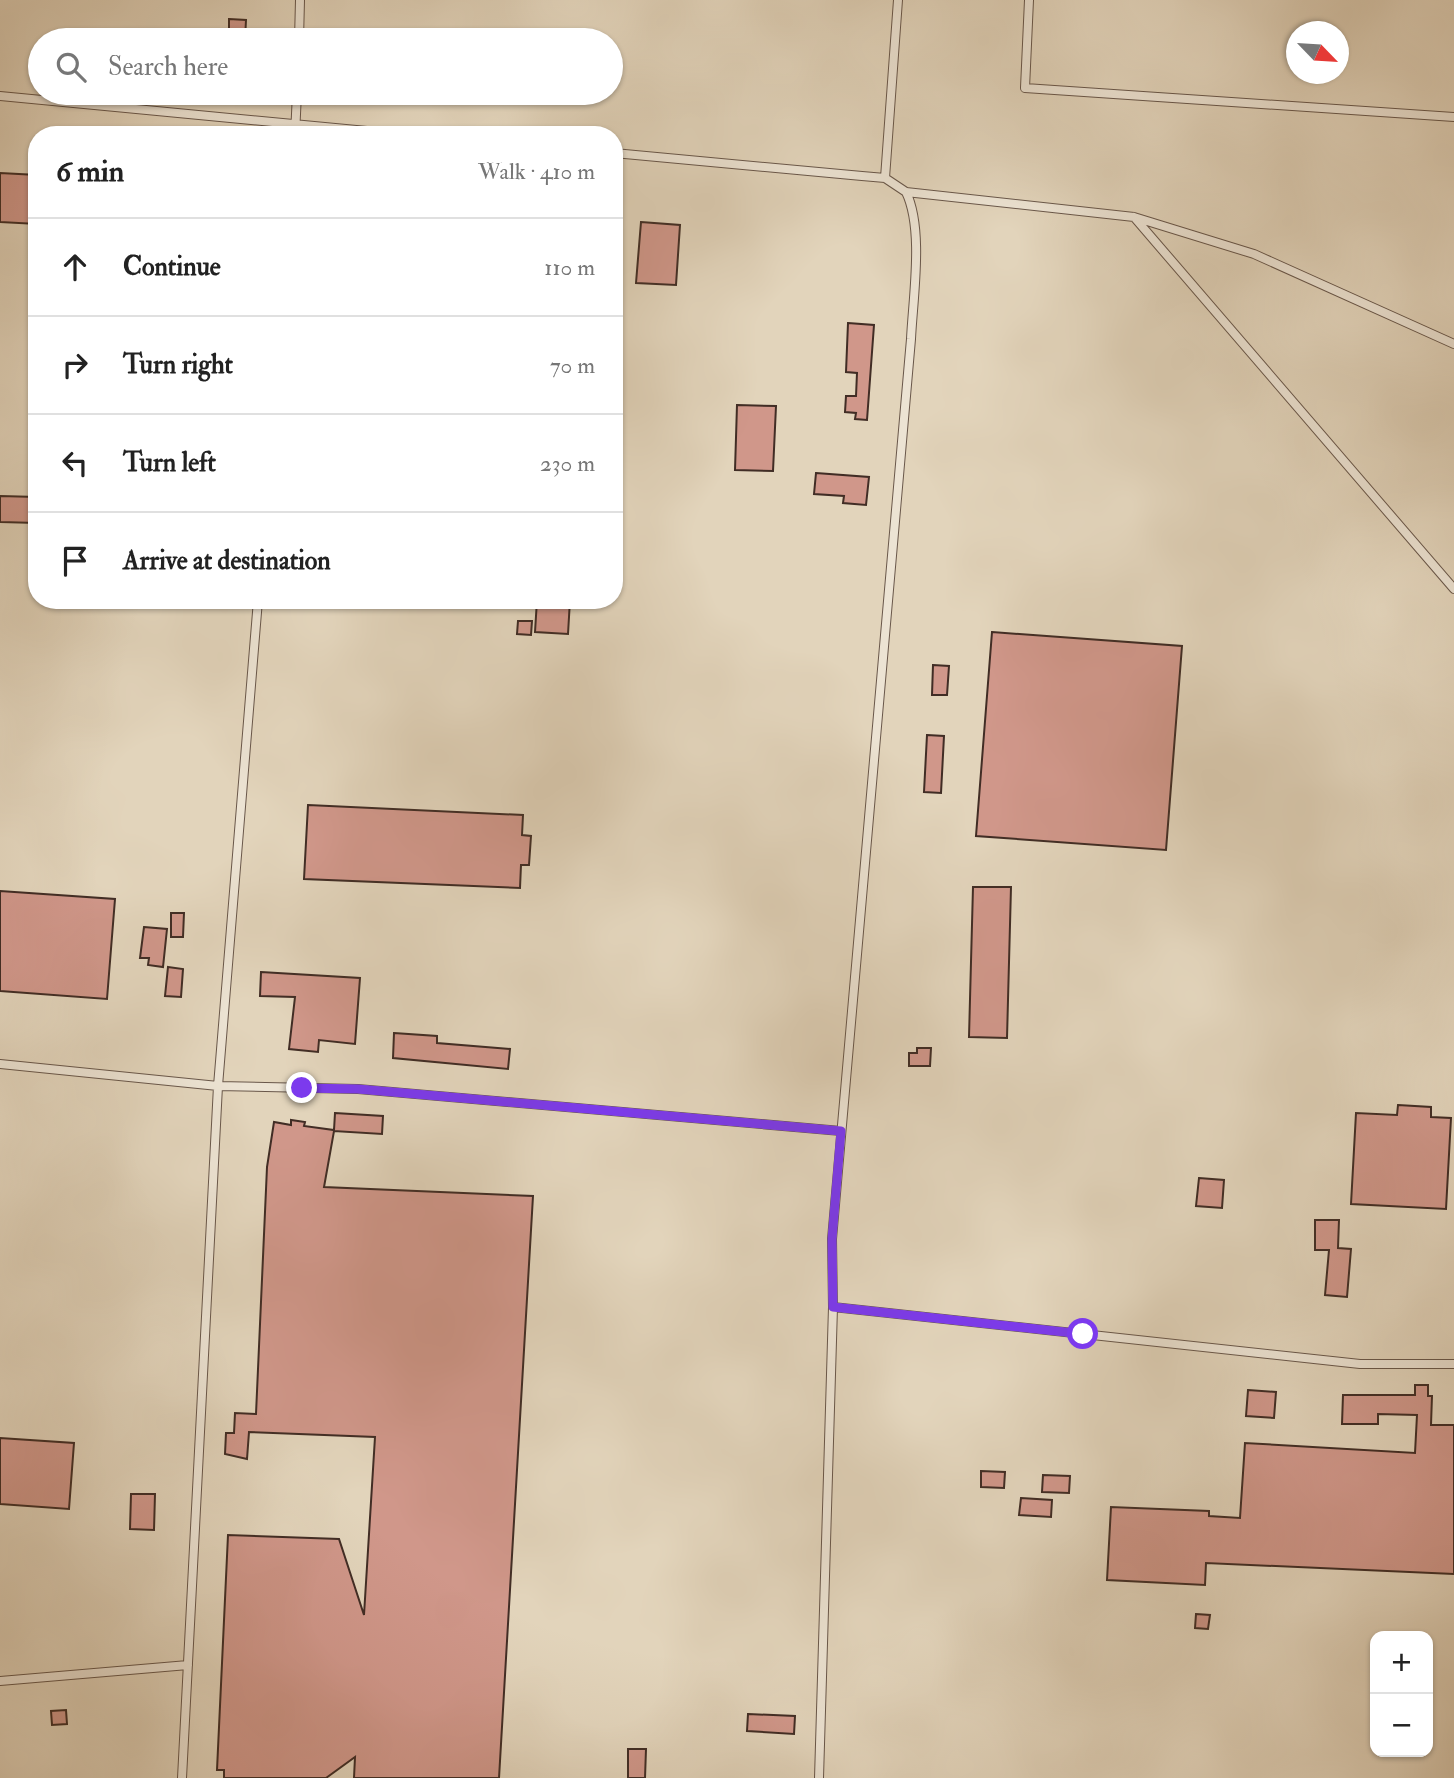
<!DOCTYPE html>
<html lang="en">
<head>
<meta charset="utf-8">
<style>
  :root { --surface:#fff; --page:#f6f6f6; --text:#222; --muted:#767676; --line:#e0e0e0 }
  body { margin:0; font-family:"IM FELL Double Pica",serif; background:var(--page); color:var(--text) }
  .controls { position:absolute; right:21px; bottom:21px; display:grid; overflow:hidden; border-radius:14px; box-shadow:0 2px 5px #0004 }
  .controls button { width:63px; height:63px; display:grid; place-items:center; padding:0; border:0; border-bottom:2px solid var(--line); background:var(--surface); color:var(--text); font:35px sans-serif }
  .compass { position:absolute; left:1286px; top:21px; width:63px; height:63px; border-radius:50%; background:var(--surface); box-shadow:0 2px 5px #0004; rotate:115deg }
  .stop { position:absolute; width:21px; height:21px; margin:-16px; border:5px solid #7c3aed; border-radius:50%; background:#fff }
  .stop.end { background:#7c3aed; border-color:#fff; box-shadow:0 2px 7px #0008 }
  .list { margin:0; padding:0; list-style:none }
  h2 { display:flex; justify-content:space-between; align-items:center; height:91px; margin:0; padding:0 28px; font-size:30px }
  h2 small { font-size:23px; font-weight:400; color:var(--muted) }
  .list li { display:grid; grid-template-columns:46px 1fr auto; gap:21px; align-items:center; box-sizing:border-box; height:98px; padding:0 28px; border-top:2px solid var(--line) }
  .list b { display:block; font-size:26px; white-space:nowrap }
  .list em { font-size:23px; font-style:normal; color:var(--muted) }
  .icon { flex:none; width:38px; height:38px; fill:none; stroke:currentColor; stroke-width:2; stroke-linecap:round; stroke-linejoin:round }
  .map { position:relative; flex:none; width:1454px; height:1778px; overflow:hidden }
  .search { position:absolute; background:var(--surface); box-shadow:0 2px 5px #0004; left:28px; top:28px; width:595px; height:77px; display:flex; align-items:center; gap:18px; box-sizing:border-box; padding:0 24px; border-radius:38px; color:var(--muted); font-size:26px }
  .panel { position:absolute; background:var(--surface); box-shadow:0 2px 5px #0004; left:28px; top:126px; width:595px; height:483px; border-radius:28px }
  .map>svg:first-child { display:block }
  .building { fill:#d0978a; stroke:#412d25; stroke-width:2 }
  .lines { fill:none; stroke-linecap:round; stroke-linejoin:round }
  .service-casing { stroke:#69574a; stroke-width:10 }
  .service { stroke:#ece3d3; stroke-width:8 }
  .route { stroke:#7c3aed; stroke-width:9 }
</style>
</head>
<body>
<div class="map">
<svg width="1454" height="1778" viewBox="0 0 1454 1778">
  <rect width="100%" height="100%" fill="#e2d4bb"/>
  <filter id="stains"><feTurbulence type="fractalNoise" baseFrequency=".00286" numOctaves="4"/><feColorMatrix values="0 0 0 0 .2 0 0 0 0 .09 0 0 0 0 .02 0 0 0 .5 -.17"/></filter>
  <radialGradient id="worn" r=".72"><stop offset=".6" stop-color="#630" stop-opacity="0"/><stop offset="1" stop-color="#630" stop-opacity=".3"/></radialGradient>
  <path class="building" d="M229 19 246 20 245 40H229Z
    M0 173 37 175V224L0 222Z
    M641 222 680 225 676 285 636 283Z
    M848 323 874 325 867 420 855 419 856 413 845 412 846 396H856L857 373 846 372Z
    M737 405 776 406 773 471 735 470Z
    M816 473 869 477 866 505 843 503 844 496 814 494Z
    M0 496 37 497V523L0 522Z
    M537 600H570L568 634 535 632Z
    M518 621H532L531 635 517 634Z
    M992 632 1182 646 1166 850 976 836Z
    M933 665 949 666 947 695H932Z
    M927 735 944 736 941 793 924 792Z
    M308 805 523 815 522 835 531 836 529 865H521L520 888 304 879Z
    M973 887H1011L1007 1038 969 1037Z
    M0 891 115 899 107 999 0 991Z
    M171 913H184L183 937H171Z
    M144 927 167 929 163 967 148 965 149 958H140Z
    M168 967 183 969 181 997 165 996Z
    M261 972 360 978 355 1044 319 1040 318 1052 289 1049 295 997 260 996Z
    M394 1033 437 1036V1043L510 1049 508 1069 393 1058Z
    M917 1048H931L930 1066H909V1053H917Z
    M1398 1105 1431 1107V1117L1451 1118 1446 1209 1351 1204 1356 1113 1397 1115Z
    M335 1113 383 1116 382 1134 334 1131 324 1187 533 1196 499 1778H354L355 1757 326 1778H224V1770H217L228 1535 339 1539 364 1615 375 1437 249 1432 247 1459 225 1454 226 1433H234L235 1413 256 1414 267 1167 274 1122 291 1125V1120L305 1122 304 1126 334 1130Z
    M1199 1178 1224 1180 1222 1208 1196 1206Z
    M1315 1220H1339L1338 1248 1351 1249 1347 1297 1325 1295 1329 1250H1315Z
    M1415 1385H1428V1396H1432L1431 1425H1454V1574L1206 1563 1205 1585 1107 1580 1111 1507 1209 1511V1516L1240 1518 1245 1443 1415 1453 1417 1415 1378 1414V1424H1342L1343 1395H1415Z
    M1248 1390 1276 1392 1274 1418 1246 1416Z
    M0 1438 74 1443 69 1509 0 1504Z
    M981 1471 1005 1472 1004 1488 981 1487Z
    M1043 1475 1070 1476 1069 1493 1042 1492Z
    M131 1494H155L154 1530 130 1529Z
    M1021 1498 1052 1500 1051 1517 1019 1515Z
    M1196 1614 1210 1615 1208 1629 1195 1628Z
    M66 1710 67 1724 52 1725 51 1711Z
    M748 1714 795 1716 794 1734 747 1731Z
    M628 1749H646L645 1778H628Z"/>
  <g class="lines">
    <g class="service-casing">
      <path id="service" d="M1029 0 1025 88 1454 117
        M299 40 300 0
        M0 96 409 135
        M295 135 297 93
        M614 153 862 176 885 178 906 192 1134 217 1254 254 1454 344
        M885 178 898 0
        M1134 217 1454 589
        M0 1064 218 1086 358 1089 841 1131
        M833 1307 1360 1364H1454
        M0 1681 188 1665
        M182 1778 218 1086 258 600
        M819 1778 833 1307 832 1239 911 339C913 297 924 229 906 192"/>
    </g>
    <use href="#service" class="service"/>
  </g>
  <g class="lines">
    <path class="route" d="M302 1088 358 1089 841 1131 832 1239 833 1307 1083 1334"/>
  </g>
  <rect width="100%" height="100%" filter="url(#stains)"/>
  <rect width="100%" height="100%" fill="url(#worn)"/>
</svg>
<div class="controls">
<button>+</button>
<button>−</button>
</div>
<svg class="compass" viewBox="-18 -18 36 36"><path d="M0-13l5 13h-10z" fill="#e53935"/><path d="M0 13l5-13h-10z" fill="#767676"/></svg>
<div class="stop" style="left:1083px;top:1334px"></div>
<div class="stop end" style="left:302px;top:1088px"></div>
<div class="search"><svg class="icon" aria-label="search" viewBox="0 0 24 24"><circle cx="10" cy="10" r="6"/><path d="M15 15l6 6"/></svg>Search here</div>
<section class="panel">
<h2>6 min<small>Walk · 410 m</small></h2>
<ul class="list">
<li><svg class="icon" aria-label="ahead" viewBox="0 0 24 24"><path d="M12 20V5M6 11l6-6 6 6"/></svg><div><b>Continue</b></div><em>110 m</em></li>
<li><svg class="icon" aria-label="right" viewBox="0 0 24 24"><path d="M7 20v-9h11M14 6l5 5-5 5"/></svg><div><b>Turn right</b></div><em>70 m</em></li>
<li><svg class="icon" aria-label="left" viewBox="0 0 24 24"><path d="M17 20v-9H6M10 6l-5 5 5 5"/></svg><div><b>Turn left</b></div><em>230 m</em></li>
<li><svg class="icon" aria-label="arrive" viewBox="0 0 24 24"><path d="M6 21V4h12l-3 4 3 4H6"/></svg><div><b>Arrive at destination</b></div></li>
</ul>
</section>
</div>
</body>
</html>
